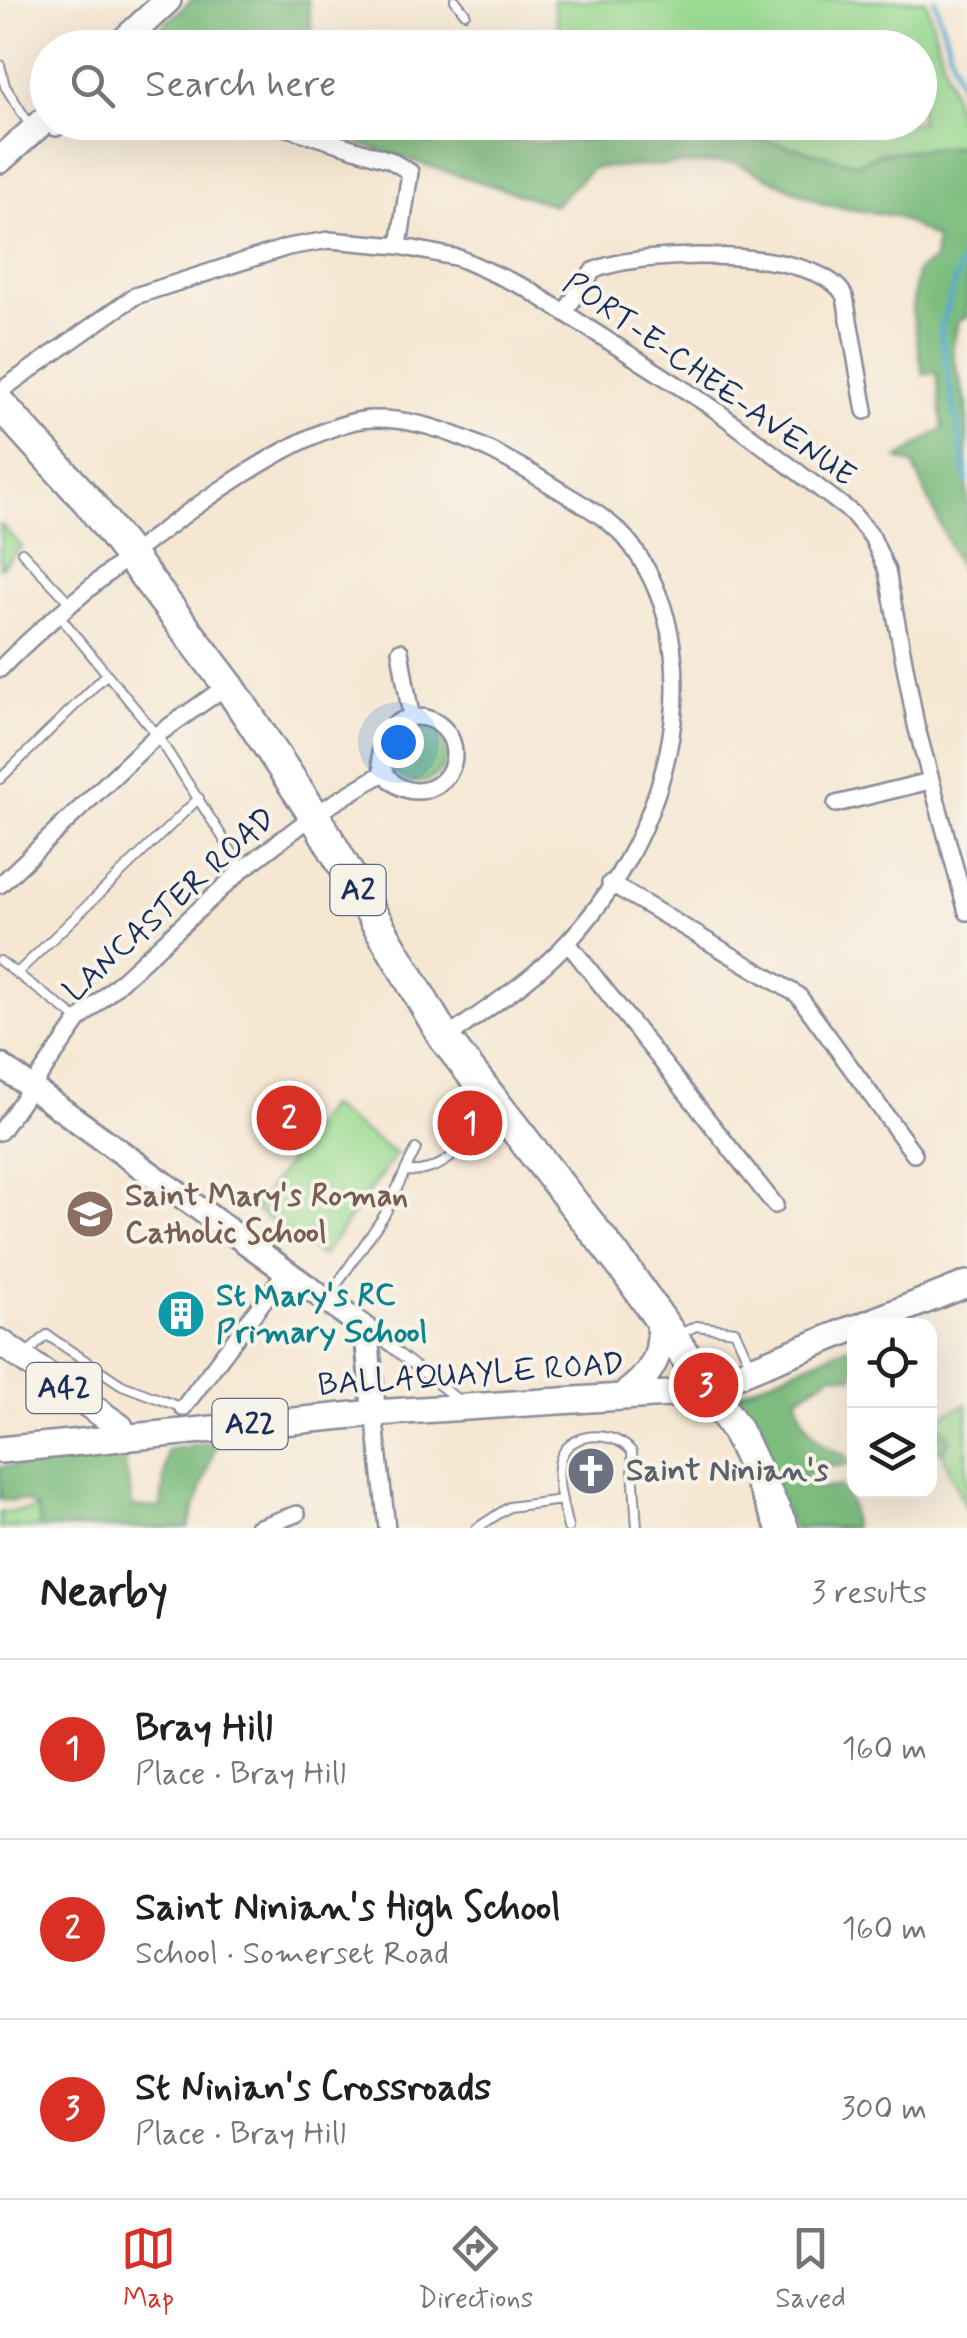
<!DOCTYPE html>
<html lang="en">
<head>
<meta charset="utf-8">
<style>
  :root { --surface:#fff; --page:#f6f6f6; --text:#202124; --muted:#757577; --line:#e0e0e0; --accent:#d93025 }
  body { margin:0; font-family:Mynerve,sans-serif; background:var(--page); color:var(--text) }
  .controls { position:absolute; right:30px; bottom:30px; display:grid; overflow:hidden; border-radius:20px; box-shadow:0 10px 40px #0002 }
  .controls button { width:90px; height:90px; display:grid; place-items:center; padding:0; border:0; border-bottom:2px solid var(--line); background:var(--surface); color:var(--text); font:50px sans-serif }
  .you { position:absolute; left:398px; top:742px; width:35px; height:35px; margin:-25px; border:8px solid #fff; border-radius:50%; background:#1a73e8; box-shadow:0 0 0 15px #1a73e833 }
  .badge { display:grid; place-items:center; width:65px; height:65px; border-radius:50%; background:var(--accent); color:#fff; font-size:32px; font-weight:700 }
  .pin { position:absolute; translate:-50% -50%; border:5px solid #fff; box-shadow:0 2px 10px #0006 }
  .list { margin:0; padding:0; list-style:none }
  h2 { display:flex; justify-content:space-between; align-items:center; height:130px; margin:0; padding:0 40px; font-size:42px }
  h2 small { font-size:32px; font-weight:400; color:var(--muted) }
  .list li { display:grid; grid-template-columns:65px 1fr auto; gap:30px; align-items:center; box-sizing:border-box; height:180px; padding:0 40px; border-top:2px solid var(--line) }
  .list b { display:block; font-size:38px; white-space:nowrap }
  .list p { margin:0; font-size:32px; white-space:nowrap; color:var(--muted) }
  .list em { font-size:32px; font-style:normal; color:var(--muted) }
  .icon { flex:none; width:55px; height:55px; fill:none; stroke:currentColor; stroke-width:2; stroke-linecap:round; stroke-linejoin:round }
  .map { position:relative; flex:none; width:967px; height:1528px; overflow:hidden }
  .search { position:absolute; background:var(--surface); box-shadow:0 10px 40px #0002; left:30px; right:30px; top:30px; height:110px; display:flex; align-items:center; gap:25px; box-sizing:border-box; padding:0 35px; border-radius:55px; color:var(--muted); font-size:38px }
  .sheet { height:670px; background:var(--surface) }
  nav { display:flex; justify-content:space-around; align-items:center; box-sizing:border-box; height:140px; border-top:2px solid var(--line); background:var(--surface); font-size:28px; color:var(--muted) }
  nav a { display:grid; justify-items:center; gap:5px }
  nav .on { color:var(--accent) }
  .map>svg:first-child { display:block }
  .green { fill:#9bdc93; stroke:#5b8678; stroke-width:2.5 }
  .forest { fill:#7cbc7d; stroke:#4c766e; stroke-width:2.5 }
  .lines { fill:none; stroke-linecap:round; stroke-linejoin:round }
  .stream { stroke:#54abd1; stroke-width:5 }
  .lane-casing { stroke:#888b98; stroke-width:12 }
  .street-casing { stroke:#888b98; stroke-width:20 }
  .secondary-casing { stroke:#888b98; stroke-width:28 }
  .primary-casing { stroke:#888b98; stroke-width:30 }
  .highway-casing { stroke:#888b98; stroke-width:35 }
  .lane { stroke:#fff; stroke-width:8 }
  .street { stroke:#fff; stroke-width:15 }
  .secondary { stroke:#fff; stroke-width:22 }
  .primary { stroke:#fff; stroke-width:25 }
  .highway { stroke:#fff; stroke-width:30 }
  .labels { text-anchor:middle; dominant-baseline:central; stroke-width:8; stroke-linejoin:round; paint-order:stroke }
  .shield { fill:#f7f3e8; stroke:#5d6a87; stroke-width:2.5 }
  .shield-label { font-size:30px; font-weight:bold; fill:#1b2f5e }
  .street-label { font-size:32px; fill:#1b2f5e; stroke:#f7f3e8 }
  .education-label { font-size:32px; font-weight:bold; fill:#785e54; stroke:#f7f3e8; text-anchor:start }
  .culture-label { font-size:32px; font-weight:bold; fill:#0d838f; stroke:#f7f3e8; text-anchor:start }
  .worship-label { font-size:32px; font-weight:bold; fill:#5b616d; stroke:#f7f3e8; text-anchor:start }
</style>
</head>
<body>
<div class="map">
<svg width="967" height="1528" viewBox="0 0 967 1528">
  <rect width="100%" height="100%" fill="#f7f3e8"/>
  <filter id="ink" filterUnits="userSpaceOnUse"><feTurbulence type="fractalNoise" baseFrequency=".01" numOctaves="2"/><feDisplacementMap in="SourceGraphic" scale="20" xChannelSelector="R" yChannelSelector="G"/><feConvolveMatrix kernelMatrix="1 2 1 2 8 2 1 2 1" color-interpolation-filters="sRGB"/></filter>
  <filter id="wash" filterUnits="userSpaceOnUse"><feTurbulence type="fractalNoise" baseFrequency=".0048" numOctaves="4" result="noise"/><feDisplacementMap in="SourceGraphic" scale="40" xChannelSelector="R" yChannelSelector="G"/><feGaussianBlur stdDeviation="2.25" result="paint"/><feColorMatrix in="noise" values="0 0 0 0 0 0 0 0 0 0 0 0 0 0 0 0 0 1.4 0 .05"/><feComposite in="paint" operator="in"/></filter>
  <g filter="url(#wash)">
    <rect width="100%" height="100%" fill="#f6e7d3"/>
    <path class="green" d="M553 0H926L967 145 881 153 857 164 703 124 580 141 577 123 920 122V48L562 47Z
      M0 524 22 547 0 568Z
      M328 1106 396 1154 322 1257 254 1209Z
      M967 1404V1512L942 1452 951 1439 935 1419Z
      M38 1509 40 1528H0V1513Z"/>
    <path class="forest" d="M192 0H308L312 35 321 47H138Z
      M292 123H440L505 139 555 143 703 124 857 164 881 153 967 145V316L958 322 952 350 967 406V585L913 464 898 459 943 428 937 373 923 374 912 311 917 271 934 260 936 239 895 216 825 205 735 162 592 168 554 205Z
      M387 753a30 30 0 1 1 60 0a30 30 0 1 1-60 0Z
      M854 1344V1377L833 1374 797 1397C800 1423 820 1449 846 1455L850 1465 819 1467 803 1478 820 1489 840 1486 851 1505 853 1528H793L736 1408 739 1393Z
      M930 1417 951 1439 942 1452 930 1448Z
      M217 1441 188 1528H40L38 1509 26 1501 0 1500V1467L123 1454 133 1507 161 1508 167 1450Z"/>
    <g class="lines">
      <path class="stream" d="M935 0 967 109
        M967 244 940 330 967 481"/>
    </g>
  </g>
  <g filter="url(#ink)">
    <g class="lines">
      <g class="lane-casing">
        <path id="lane" d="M455 0 465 13
          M0 65 5 86 31 127
          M22 552 70 603
          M58 614 157 735 243 869
          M0 779 106 675
          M0 961 79 1020
          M17 973 199 798
          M405 1171 416 1149
          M329 1296 385 1214 405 1171C448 1175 468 1139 494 1111
          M370 1331 461 1402
          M678 1335 696 1326 735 1331 750 1364
          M26 1354 47 1335 122 1385 183 1408
          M477 1528 509 1507 562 1500
          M568 1528C564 1509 553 1474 562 1455 574 1429 617 1432 632 1452L637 1528"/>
      </g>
      <g class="street-casing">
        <path id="street" d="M43 122 56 128 67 122
          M268 122 390 160 410 172 399 246
          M566 310 593 271C638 249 822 246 845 297L865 411
          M0 391 135 296 288 247 329 240 399 246 459 258 526 288 713 408 852 513 872 537 887 571 916 725 967 912
          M400 651 411 716
          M0 669C62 604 285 421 372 419 435 417 502 454 554 487 580 503 613 520 632 546 720 669 661 846 564 946 528 984 487 1008 445 1039
          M380 754a37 37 0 1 1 74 0a37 37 0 1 1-74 0Z
          M836 804 930 781
          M610 883 798 995 914 1154
          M0 885 157 735 228 685
          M568 943 775 1205
          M0 1132 79 1020 243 869 314 815 385 772
          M183 1408 286 1271
          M374 1413 387 1528
          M257 1528 297 1514"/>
      </g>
      <g class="secondary-casing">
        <path id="secondary" d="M0 1065 366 1329 374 1413"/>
      </g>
      <g class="primary-casing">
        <path id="primary" d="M116 48 168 0
          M0 160 48 117
          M861 1326 967 1284
          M0 1342 120 1427 125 1436
          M621 1397C653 1375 666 1352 657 1314
          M0 1450 374 1413 669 1394 727 1379 854 1328"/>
      </g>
      <g class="highway-casing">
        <path id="highway" d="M0 404 88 501 228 685 314 815 445 1039 627 1272 736 1429 783 1528"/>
      </g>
      <use href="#lane" class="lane"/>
      <use href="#street" class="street"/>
      <use href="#secondary" class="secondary"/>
      <use href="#primary" class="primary"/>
      <use href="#highway" class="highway"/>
    </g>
  </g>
  <defs>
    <g id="school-disc" transform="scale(2.5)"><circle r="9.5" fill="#8d6e63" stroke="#f7f3e8"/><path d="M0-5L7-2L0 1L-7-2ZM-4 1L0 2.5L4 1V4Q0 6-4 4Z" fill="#fff"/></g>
    <g id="building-disc" transform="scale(2.5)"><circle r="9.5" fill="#0f9aa8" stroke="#f7f3e8"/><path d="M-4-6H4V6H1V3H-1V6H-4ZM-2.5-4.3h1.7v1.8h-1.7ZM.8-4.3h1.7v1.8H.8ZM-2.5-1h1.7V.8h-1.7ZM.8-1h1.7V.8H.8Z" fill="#fff"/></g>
    <g id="church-disc" transform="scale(2.5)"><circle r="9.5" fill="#6b7280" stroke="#f7f3e8"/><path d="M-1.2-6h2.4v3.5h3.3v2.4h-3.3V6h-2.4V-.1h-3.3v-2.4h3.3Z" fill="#fff"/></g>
  </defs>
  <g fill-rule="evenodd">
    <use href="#school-disc" x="90" y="1214"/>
    <use href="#building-disc" x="181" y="1314"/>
    <use href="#church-disc" x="591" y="1471"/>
  </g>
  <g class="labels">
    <g class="shield">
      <rect x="330.5" y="865" width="55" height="50" rx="8"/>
      <rect x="26.5" y="1363" width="75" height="50" rx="8"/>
      <rect x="212.5" y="1399" width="75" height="50" rx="8"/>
    </g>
    <g class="shield-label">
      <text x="358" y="890">A2</text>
      <text x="64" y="1388">A42</text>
      <text x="250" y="1424">A22</text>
    </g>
    <g class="street-label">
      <text transform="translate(709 380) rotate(35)">PORT-E-CHEE-AVENUE</text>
      <text transform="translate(170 905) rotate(-42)">LANCASTER ROAD</text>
      <text transform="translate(471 1375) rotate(-4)">BALLAQUAYLE ROAD</text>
    </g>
    <g class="education-label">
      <text x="125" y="1196">Saint Mary's Roman<tspan x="125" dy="37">Catholic School</tspan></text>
    </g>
    <g class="culture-label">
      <text x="216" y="1296">St Mary's RC<tspan x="216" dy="37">Primary School</tspan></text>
    </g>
    <g class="worship-label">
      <text x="626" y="1471">Saint Ninian's</text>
    </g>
  </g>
</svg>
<div class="controls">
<button><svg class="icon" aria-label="locate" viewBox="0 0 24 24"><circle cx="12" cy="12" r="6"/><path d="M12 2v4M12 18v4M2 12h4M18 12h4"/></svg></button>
<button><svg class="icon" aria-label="layers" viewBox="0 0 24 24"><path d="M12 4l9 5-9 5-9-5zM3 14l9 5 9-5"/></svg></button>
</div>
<div class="you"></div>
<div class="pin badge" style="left:470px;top:1123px">1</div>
<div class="pin badge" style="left:289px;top:1118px">2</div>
<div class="pin badge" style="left:706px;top:1385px">3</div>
<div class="search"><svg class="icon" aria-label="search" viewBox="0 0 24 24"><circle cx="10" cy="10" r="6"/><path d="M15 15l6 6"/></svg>Search here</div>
</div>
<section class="sheet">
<h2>Nearby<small>3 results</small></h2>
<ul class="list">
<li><span class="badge">1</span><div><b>Bray Hill</b><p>Place · Bray Hill</p></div><em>160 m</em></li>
<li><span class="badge">2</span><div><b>Saint Ninian's High School</b><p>School · Somerset Road</p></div><em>160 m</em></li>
<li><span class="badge">3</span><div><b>St Ninian's Crossroads</b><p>Place · Bray Hill</p></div><em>300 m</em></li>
</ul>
</section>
<nav>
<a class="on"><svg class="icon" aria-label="map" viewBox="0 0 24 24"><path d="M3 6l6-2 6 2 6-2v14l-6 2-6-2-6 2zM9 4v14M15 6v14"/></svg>Map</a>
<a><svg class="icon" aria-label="directions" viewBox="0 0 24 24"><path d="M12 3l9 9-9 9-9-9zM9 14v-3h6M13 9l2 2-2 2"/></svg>Directions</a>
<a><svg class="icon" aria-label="saved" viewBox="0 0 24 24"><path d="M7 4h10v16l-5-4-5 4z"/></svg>Saved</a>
</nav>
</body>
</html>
